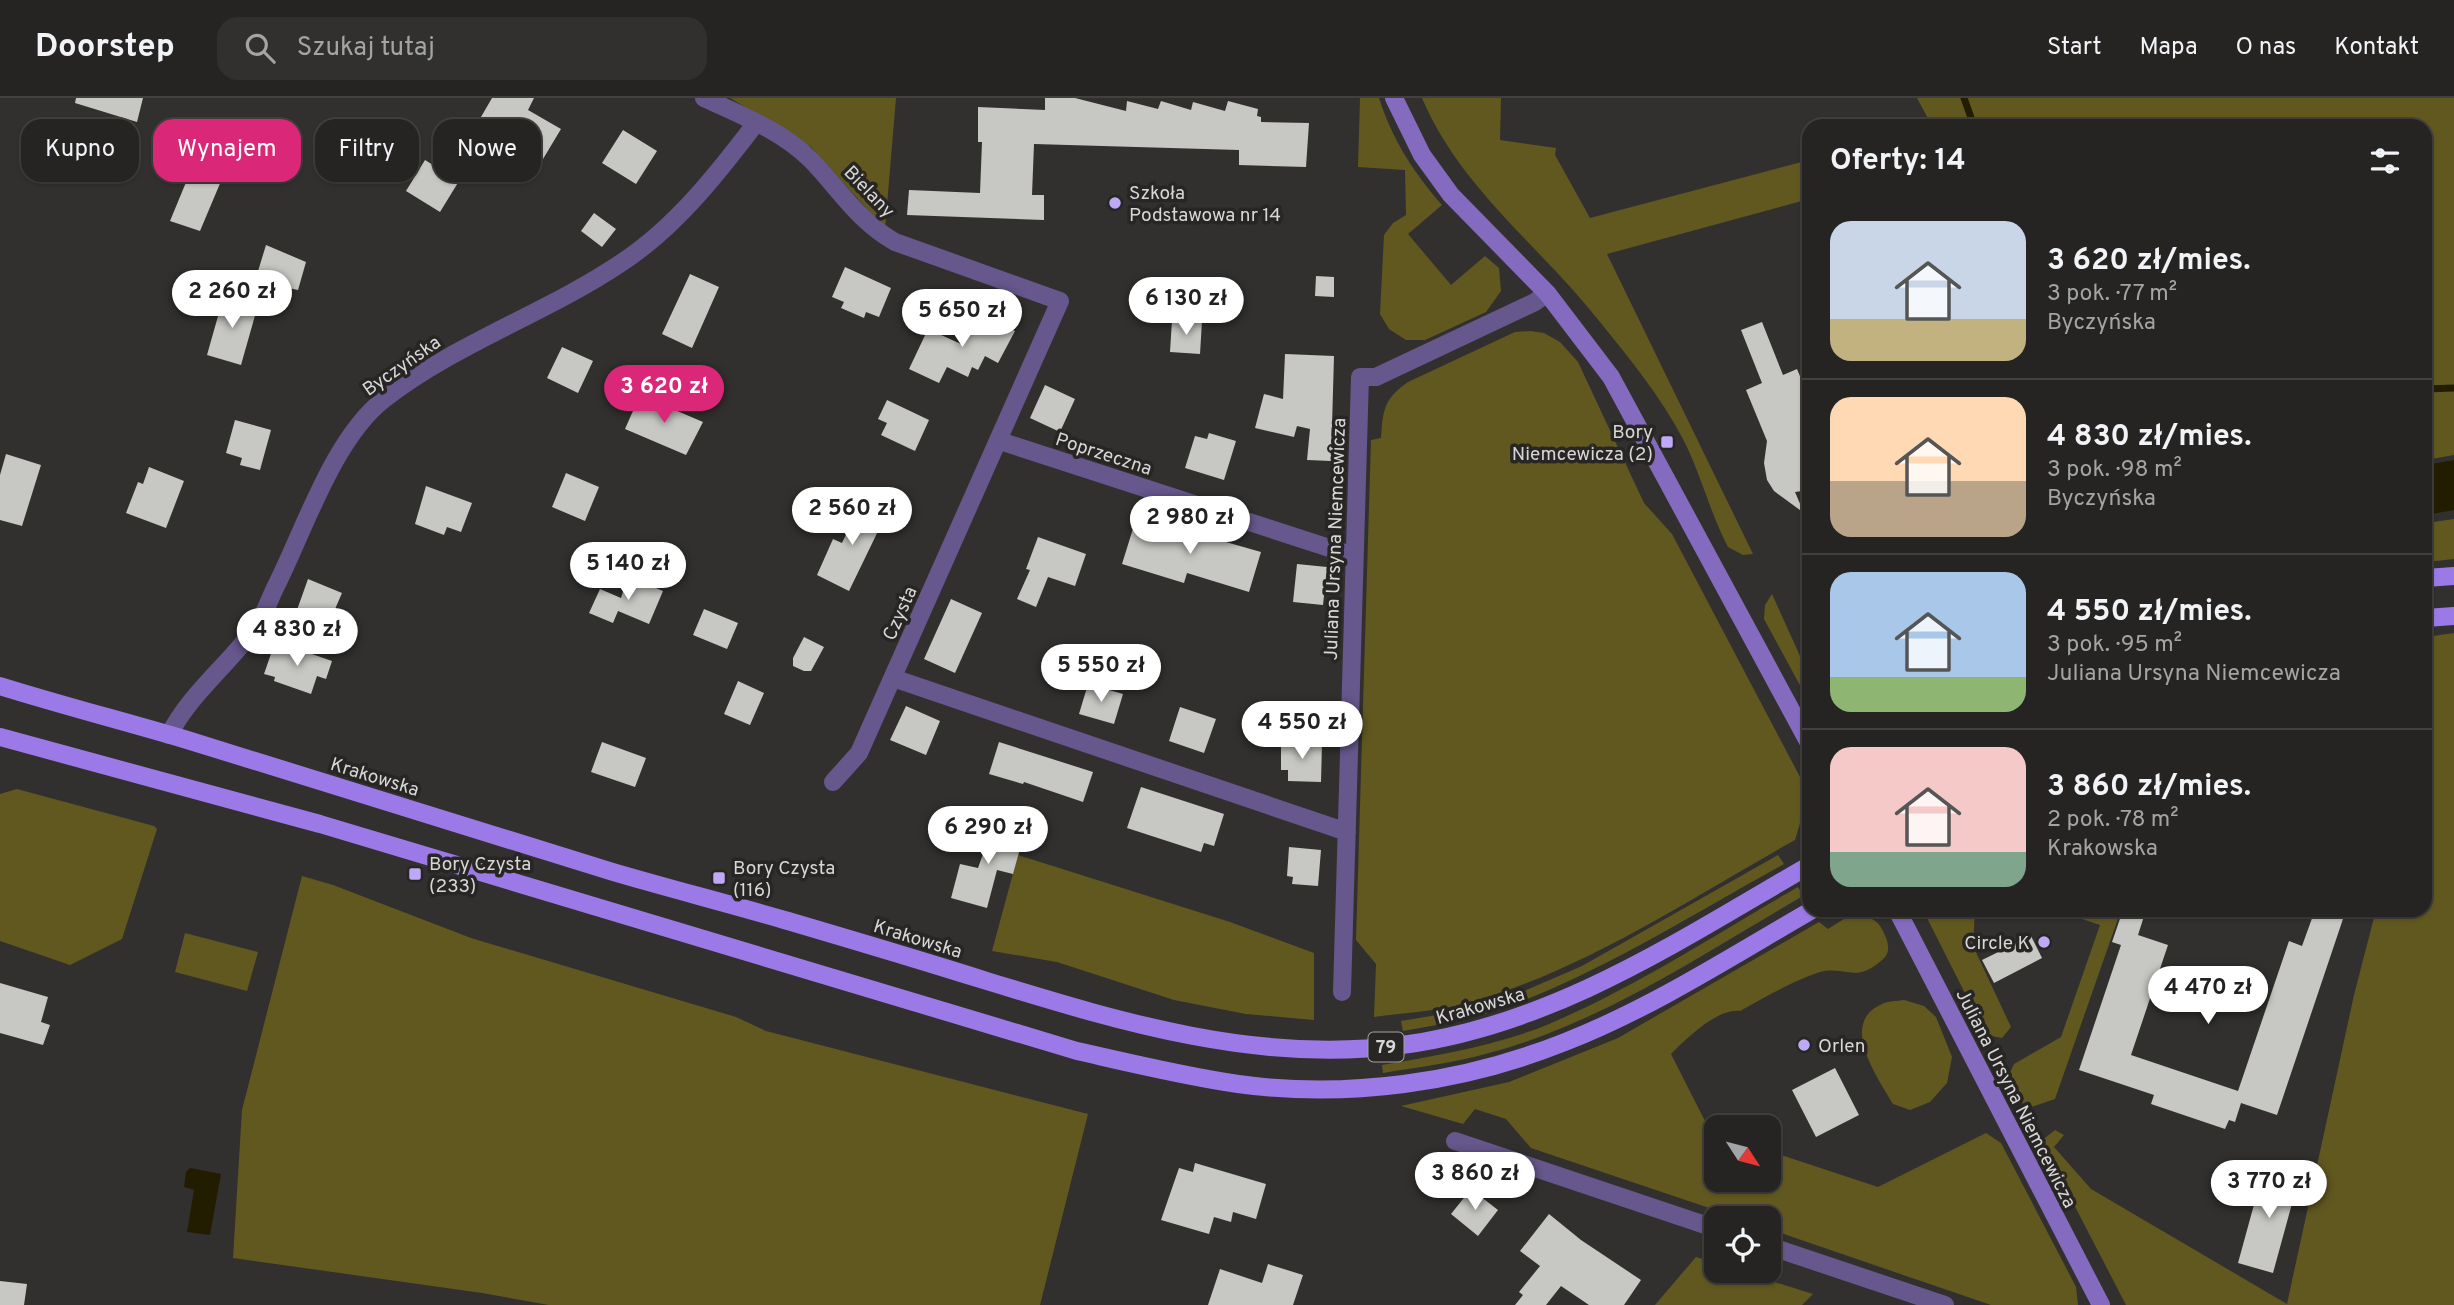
<!DOCTYPE html>
<html lang="pl">
<head>
<meta charset="utf-8">
<style>
	:root { --surface:#252422; --page:#31302f; --text:#f1f3f6; --muted:#a3a4a5; --line:#424140; --accent:#db2777 }
	body { margin:0; font-family:Overpass,sans-serif; background:var(--page); color:var(--text); height:100vh; display:flex; flex-direction:column; font-size:26px; white-space:nowrap }
	* { box-sizing:border-box; margin:0 }
	p { font-size:23px; color:var(--muted) }
	.icon { flex:none; width:38px; height:38px; fill:none; stroke:currentColor; stroke-width:2; stroke-linecap:round; stroke-linejoin:round }
	.map { position:relative; flex:1; overflow:hidden }
	.sheet { position:absolute; left:1802px; top:21px; width:630px; height:798px; display:flex; flex-direction:column; background:var(--surface); border-radius:21px; box-shadow:0 2px 5px #0004,0 0 0 2px var(--line) }
	.sheet>* { flex:none }
	.hud { position:absolute; left:21px; top:21px; width:665px; height:63px; display:flex; gap:14px }
	.needle { width:46px; rotate:126deg }
	.buttons { position:absolute; left:1704px; top:1017px; display:grid; gap:14px }
	.buttons a { display:grid; place-items:center; width:77px; height:77px; border-radius:14px; background:var(--surface); box-shadow:0 2px 5px #0004,0 0 0 2px var(--line); font-size:35px }
	.price { position:absolute; translate:-50% -60px; padding:0 16px; border-radius:24px; background:#fff; color:#222; font-size:23px; line-height:46px; filter:drop-shadow(0 2px 4px #0008) }
	.price::after { content:''; position:absolute; left:50%; top:42px; width:21px; height:16px; margin-left:-10px; background:inherit; clip-path:polygon(0 0,100% 0,50% 100%) }
	.price.current { background:var(--accent); color:#fff }
	ul { padding:0; list-style:none }
	li { display:flex; align-items:center; gap:21px; height:175px; padding:0 28px }
	li+li { border-top:2px solid var(--line) }
	li span { display:grid; place-items:center; flex:none; width:196px; height:140px; border-radius:21px; color:#555 }
	li>.icon { margin-inline-start:auto }
	span .icon { width:84px; height:84px; fill:#fffc; stroke-width:1 }
	li b { font-size:30px }
	h2 { display:flex; justify-content:space-between; align-items:center; height:84px; padding:0 28px; font-size:30px }
	.pill { padding:0 24px; border-radius:21px; background:var(--surface); box-shadow:0 2px 5px #0004,0 0 0 2px var(--line); font-size:24px; line-height:63px }
	.pill.current { background:var(--accent); color:#fff }
	header { display:flex; align-items:center; gap:42px; box-sizing:border-box; height:98px; padding:0 35px; background:var(--surface); border-bottom:2px solid var(--line) }
	header strong { font-size:33px }
	nav { display:flex; gap:38px; margin-inline-start:auto; font-size:24px }
	.search { width:490px; height:63px; background:var(--page); display:flex; align-items:center; gap:18px; box-sizing:border-box; padding:0 24px; border-radius:21px; color:var(--muted); font-size:26px }
	.map>svg:first-child { display:block }
	.green { fill:#615820 }
	.water { fill:#231d00 }
	.lines { fill:none; stroke-linecap:round; stroke-linejoin:round }
	.stream { stroke:#231d00; stroke-width:7 }
	.building { fill:#c7c7c3 }
	.street { stroke:#66578c; stroke-width:18 }
	.secondary { stroke:#846bc0; stroke-width:18 }
	.primary { stroke:#9b7ae7; stroke-width:18 }
	.poi-dot { fill:#bda9f5; stroke:#272624; stroke-width:2.5 }
	.labels { text-anchor:middle; stroke-width:7; stroke-linejoin:round; paint-order:stroke }
	.shield { fill:#272624; stroke:#a3a2a1; stroke-width:2 }
	.shield-label { font-size:18px; font-weight:bold; fill:#d8d7d6 }
	.street-label { font-size:19px; fill:#d8d7d6; stroke:#272624 }
	.poi-label { font-size:19px; fill:#d8d7d6; stroke:#272624; text-anchor:start }
</style>
</head>
<body>
<header>
<strong>Doorstep</strong>
<div class="search"><svg class="icon" aria-label="search" viewBox="0 0 24 24"><circle cx="10" cy="10" r="6"/><path d="M15 15l6 6"/></svg>Szukaj tutaj</div>
<nav><a>Start</a><a>Mapa</a><a>O nas</a><a>Kontakt</a></nav>
</header>
<div class="map">
<svg width="2454" height="1207" viewBox="0 0 2454 1207">
	<rect width="100%" height="100%" fill="#31302e"/>
	<path class="green" d="M730,0H896L885,131L811,49Z
		M1360,0H1379C1392,41 1414,75 1442,107L1408,136L1451,187L1485,158L1499,170L1501,193L1486,214L1425,242H1406L1389,231L1380,216L1384,137L1393,125L1406,117L1405,72L1358,69Z
		M1422,0H1501L1500,42L1556,50L1555,57L1590,120L1809,62V101L1607,156L1753,456L1743,457L1728,449C1710,415 1701,376 1683,341C1661,299 1630,261 1600,224C1541,149 1460,90 1422,0Z
		M1917,0H2454V357L2426,362V28H1932Z
		M1530,233L1544,235L1560,244L1578,264L1644,405L1672,436L1809,696L1795,742C1689,801 1582,874 1464,906C1435,913 1403,915 1374,919L1376,866L1356,842L1371,342L1381,340C1383,311 1384,301 1408,284L1515,234Z
		M2454,421V461L2426,464V425Z
		M1772,496L1809,578V604L1764,521L1765,507Z
		M2454,535V1207H2126L2041,1043L2055,1032L2064,1037L2054,1049L2091,1091L2287,1206L2354,897L2376,812H2426V539Z
		M17,691L154,728L157,731L122,841L70,867L0,843V696Z
		M1018,757L1230,824L1314,855V922L1246,916L1174,902L1057,864L992,853Z
		M1778,757L1784,766C1698,813 1614,867 1522,903C1484,919 1443,926 1403,933L1401,923L1461,913L1517,896L1582,868Z
		M302,778L333,787L471,840L736,919L766,933L1088,1016L1040,1207H549L482,1195L233,1160L242,1012Z
		M1798,789L1803,798C1702,856 1602,925 1489,955C1454,965 1418,969 1383,975L1382,967C1438,957 1496,948 1549,926C1636,889 1716,836 1798,789Z
		M1923,812H1975L1973,848L2011,929L2002,940L1991,938L1984,933Z
		M2078,812H2121L2055,1001L2025,1011L2009,977L2014,966L2061,939L2100,827L2076,819Z
		M1852,816C1866,817 1877,820 1883,833C1888,843 1892,854 1882,862C1855,887 1843,866 1817,875C1789,885 1765,899 1740,913C1717,910 1686,941 1671,956L1707,1027L1735,1015L1745,1029H1717V1082H1769V1053L1878,1089L1986,1035L2001,1045L2076,1189L2078,1207H1991L1769,1131V1120H1739L1531,1050L1506,1021L1475,1011L1463,1026L1401,1008L1509,984L1618,940L1819,824L1828,831Z
		M185,835L258,854L247,893L175,874Z
		M1904,902L1924,908L1936,919L1952,959L1947,985L1930,1004L1910,1012L1893,1006C1878,980 1838,925 1882,906C1888,903 1897,903 1904,902Z
		M1696,1159L1717,1165V1172L1739,1173L1813,1196L1802,1207H1655Z"/>
	<path class="water" d="M2454,362V412L2426,417V367Z
		M190,1070L221,1076L210,1137L187,1134L194,1092L184,1089L186,1074Z"/>
	<g class="lines">
		<path class="stream" d="M1964,0L1974,28
			M2426,291L2454,290"/>
	</g>
	<path class="building" d="M76,0H143L137,24L75,5Z
		M492,0H534L528,12L561,31L540,66L474,31Z
		M1045,0H1075L1126,13L1127,3L1158,11L1161,3L1191,12L1193,4L1225,13L1228,3L1258,11L1257,18L1261,19V24L1309,25L1306,69L1239,67V52L1034,46L1032,97H1044V122L907,117L909,92L980,95L982,44H978V9L1045,12Z
		M213,19L250,37L238,60L232,57L200,133L170,123Z
		M623,32L657,53L636,86L602,65Z
		M425,62L459,83L440,114L406,93Z
		M594,115L616,131L602,149L581,133Z
		M266,147L306,164L298,192L255,183Z
		M845,169L891,190L879,219L866,214L864,220L841,210L844,204L832,199Z
		M690,176L719,189L692,250L662,236Z
		M1316,178L1334,179V199L1315,198Z
		M224,197L258,207L241,267L207,257Z
		M974,212L1015,233L998,265L985,258L978,272L972,269L968,279L947,269L939,285L909,271L928,231L961,246Z
		M1172,222L1202,223L1200,256L1170,254Z
		M1762,224L1783,277L1797,271L1810,302V392L1795,394L1804,415L1774,393L1767,382L1764,365L1767,343L1746,292L1762,285L1741,232Z
		M562,249L593,263L578,295L547,280Z
		M1285,256L1334,258L1331,363L1307,362L1310,331L1297,328L1294,339L1255,330L1264,296L1283,301Z
		M1045,287L1075,301L1060,334L1030,320Z
		M640,297L703,324L686,357L625,331Z
		M887,302L929,322L915,353L881,337L887,325L878,321Z
		M235,322L271,332L260,372L240,367L242,360L226,355Z
		M1209,335L1236,343L1224,382L1185,370L1195,338L1207,341Z
		M6,356L41,367L22,428L0,422V377Z
		M149,369L184,383L166,430L126,415L138,384L143,386Z
		M566,375L599,389L585,423L552,409Z
		M426,388L472,405L461,434L447,429L444,437L415,426Z
		M864,398L883,407L874,424L881,427L849,493L817,477L833,441L842,445Z
		M1136,421L1185,437L1187,433L1261,454L1249,494L1187,475L1184,485L1122,466Z
		M1038,439L1086,456L1075,488L1048,479L1036,509L1017,501L1030,472L1026,471Z
		M1297,466L1327,469L1323,507L1293,504Z
		M628,478L663,493L649,526L618,513L613,525L589,515L600,491L621,500Z
		M308,481L342,495L329,525L297,512Z
		M951,501L982,515L955,575L924,561Z
		M704,511L738,525L727,551L693,537Z
		M804,539L824,549L811,573H804L793,568V560Z
		M274,547L285,551L286,547L332,563L326,581L317,578L311,596L274,583L275,579L264,576Z
		M738,583L764,595L750,627L724,616Z
		M1088,586L1123,596L1114,626L1079,616Z
		M906,608L940,623L926,657L890,642Z
		M1180,609L1216,621L1204,655L1169,643Z
		M602,644L646,660L635,689L591,674Z
		M999,644L1093,674L1083,704L1024,684L1023,686L989,676Z
		M1281,644L1322,645L1321,684L1288,683V672H1281Z
		M1141,689L1224,716L1214,748L1204,745L1201,754L1127,730Z
		M997,717L1011,722L1007,734L1023,740L1013,776L997,772L987,810L951,800L960,766L978,770Z
		M1289,749L1321,752L1318,788L1292,786L1293,779L1287,778Z
		M2123,812H2146L2138,837L2168,847L2131,957L2238,993L2289,843L2302,848L2315,812H2346L2277,1017L2241,1005L2235,1024L2229,1022L2225,1031L2151,1006L2154,997L2079,972L2121,847L2112,844Z
		M2031,838L2042,860L1994,885L1982,862Z
		M0,885L48,899L41,924L50,927L43,947L0,935Z
		M1835,970L1859,1017L1816,1039L1792,992Z
		M1195,1065L1266,1086L1256,1121L1233,1114L1231,1124L1214,1119L1209,1136L1161,1122L1179,1070L1193,1074Z
		M2264,1070L2299,1080L2273,1175L2238,1165Z
		M1471,1091L1498,1112L1478,1138L1451,1116Z
		M1549,1116L1581,1142L1641,1182L1624,1207H1589L1561,1188L1546,1207H1515L1523,1197L1519,1194L1540,1168L1520,1153Z
		M1268,1166L1303,1177L1293,1207H1208L1220,1171L1262,1185Z
		M0,1183L27,1186L24,1207H0Z"/>
	<g class="lines">
		<path class="street" d="M704,0C741,17 782,33 811,62C840,92 858,123 895,144L1060,203L859,655L833,684
			M1000,343L1354,458
			M893,580L1347,734
			M169,637C191,594 231,565 258,526C265,515 270,500 276,488C305,430 333,342 383,302C456,245 545,216 621,165C675,130 718,75 756,25
			M1342,894L1360,279H1376L1535,204L1547,195
			M1455,1043L1717,1131
			M1769,1148L1945,1207"/>
		<path class="secondary" d="M1394,0L1422,57L1451,97L1547,195L1611,279L1810,647
			M1897,812L2101,1207"/>
		<path class="primary" d="M2426,480L2454,478
			M2426,520L2454,518
			M0,588C61,607 123,623 184,641C327,684 470,731 613,774C671,791 730,806 788,823C856,843 923,863 990,884C1124,925 1260,966 1402,947C1554,927 1680,842 1810,767
			M0,639L320,726L1077,953C1130,965 1183,978 1238,986C1347,1001 1462,985 1565,944C1652,910 1732,858 1812,812"/>
	</g>
	<g class="poi-dot">
		<circle cx="1115" cy="105" r="7"/>
		<rect x="1660" y="337" width="14" height="14" rx="3.5"/>
		<rect x="408" y="769" width="14" height="14" rx="3.5"/>
		<rect x="712" y="773" width="14" height="14" rx="3.5"/>
		<circle cx="2044" cy="844" r="7"/>
		<circle cx="1804" cy="947" r="7"/>
	</g>
	<g class="labels">
		<rect class="shield" x="1368.5" y="934.5" width="35" height="29" rx="5"/>
		<g class="shield-label">
			<text x="1386" y="955">79</text>
		</g>
		<g class="street-label">
			<text transform="translate(870 93) rotate(46)" y="7">Bielany</text>
			<text transform="translate(401 267) rotate(-35)" y="7">Byczyńska</text>
			<text transform="translate(1104 355) rotate(18)" y="7">Poprzeczna</text>
			<text transform="translate(1334 441) rotate(-88)" y="7">Juliana Ursyna Niemcewicza</text>
			<text transform="translate(899 515) rotate(-66)" y="7">Czysta</text>
			<text transform="translate(375 678) rotate(17)" y="7">Krakowska</text>
			<text transform="translate(918 840) rotate(17)" y="7">Krakowska</text>
			<text transform="translate(1480 907) rotate(-16)" y="7">Krakowska</text>
			<text transform="translate(2017 1000) rotate(63)" y="7">Juliana Ursyna Niemcewicza</text>
		</g>
		<g class="poi-label">
			<text x="1129" y="101">Szkoła<tspan x="1129" dy="22">Podstawowa nr 14</tspan></text>
			<text x="1653" y="340" text-anchor="end">Bory<tspan x="1653" dy="22">Niemcewicza (2)</tspan></text>
			<text x="429" y="772">Bory Czysta<tspan x="429" dy="22">(233)</tspan></text>
			<text x="733" y="776">Bory Czysta<tspan x="733" dy="22">(116)</tspan></text>
			<text x="2030" y="851" text-anchor="end">Circle K</text>
			<text x="1818" y="954">Orlen</text>
		</g>
	</g>
</svg>
<div class="buttons">
<a><svg class="needle" viewBox="-14 -14 28 28"><path d="M0-13l5 13h-10z" fill="#e53935"/><path d="M0 13l5-13h-10z" fill="#a3a4a5"/></svg></a>
<a><svg class="icon" aria-label="locate" viewBox="0 0 24 24"><circle cx="12" cy="12" r="6"/><path d="M12 2v4M12 18v4M2 12h4M18 12h4"/></svg></a>
</div>
<b class="price" style="left:232px;top:232px">2 260 zł</b>
<b class="price" style="left:1186px;top:239px">6 130 zł</b>
<b class="price" style="left:962px;top:251px">5 650 zł</b>
<b class="price current" style="left:664px;top:327px">3 620 zł</b>
<b class="price" style="left:852px;top:449px">2 560 zł</b>
<b class="price" style="left:1190px;top:458px">2 980 zł</b>
<b class="price" style="left:628px;top:504px">5 140 zł</b>
<b class="price" style="left:297px;top:570px">4 830 zł</b>
<b class="price" style="left:1101px;top:606px">5 550 zł</b>
<b class="price" style="left:1302px;top:663px">4 550 zł</b>
<b class="price" style="left:988px;top:768px">6 290 zł</b>
<b class="price" style="left:2208px;top:928px">4 470 zł</b>
<b class="price" style="left:1475px;top:1114px">3 860 zł</b>
<b class="price" style="left:2269px;top:1122px">3 770 zł</b>
<div class="hud">
<a class="pill">Kupno</a>
<a class="pill current">Wynajem</a>
<a class="pill">Filtry</a>
<a class="pill">Nowe</a>
</div>
<section class="sheet">
<h2>Oferty: 14<svg class="icon" aria-label="filters" viewBox="0 0 24 24"><path d="M4 7h16M4 17h16"/><circle cx="9" cy="7" r="2"/><circle cx="15" cy="17" r="2"/></svg></h2>
<ul>
<li><span style="background:linear-gradient(#c9d6e8 70%,#c2b280 0)"><svg class="icon" aria-label="home" viewBox="0 0 24 24"><path d="M3 11l9-7 9 7M6 9v11h12V9"/></svg></span><div><b>3 620 zł/mies.</b><p>3 pok. · 77 m²</p><p>Byczyńska</p></div></li>
<li><span style="background:linear-gradient(#ffd9b3 60%,#b9a48a 0)"><svg class="icon" aria-label="home" viewBox="0 0 24 24"><path d="M3 11l9-7 9 7M6 9v11h12V9"/></svg></span><div><b>4 830 zł/mies.</b><p>3 pok. · 98 m²</p><p>Byczyńska</p></div></li>
<li><span style="background:linear-gradient(#a9c7e8 75%,#8fb573 0)"><svg class="icon" aria-label="home" viewBox="0 0 24 24"><path d="M3 11l9-7 9 7M6 9v11h12V9"/></svg></span><div><b>4 550 zł/mies.</b><p>3 pok. · 95 m²</p><p>Juliana Ursyna Niemcewicza</p></div></li>
<li><span style="background:linear-gradient(#f6c9c9 75%,#7fa58c 0)"><svg class="icon" aria-label="home" viewBox="0 0 24 24"><path d="M3 11l9-7 9 7M6 9v11h12V9"/></svg></span><div><b>3 860 zł/mies.</b><p>2 pok. · 78 m²</p><p>Krakowska</p></div></li>
</ul>
</section>
</div>
</body>
</html>
